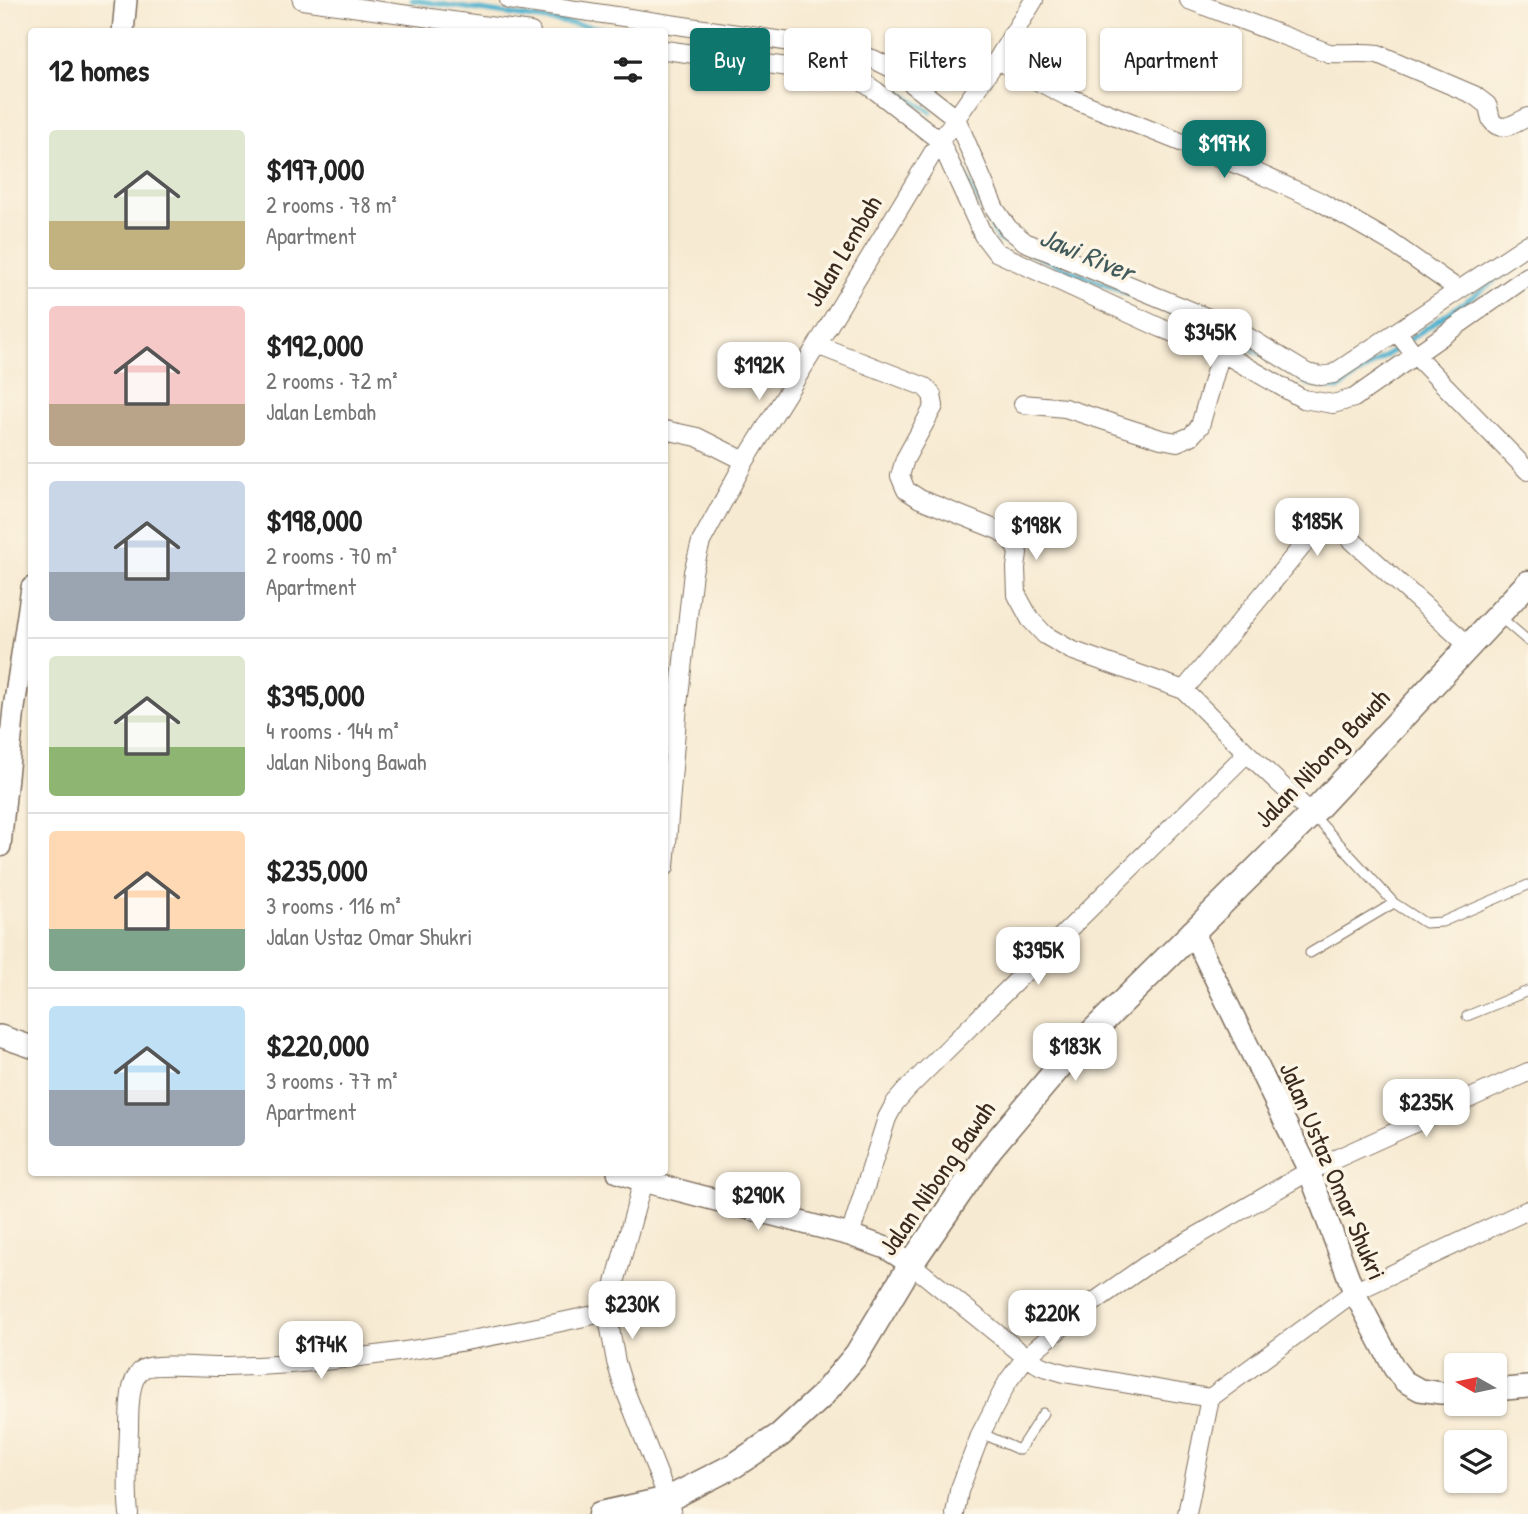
<!DOCTYPE html>
<html lang="en">
<head>
<meta charset="utf-8">
<style>
	:root { --surface:#fff; --page:#f6f6f6; --text:#222; --muted:#767676; --line:#e0e0e0; --accent:#0f766e }
	body { margin:0; font-family:"Patrick Hand",sans-serif; background:var(--page); color:var(--text); height:100vh; display:flex; flex-direction:column; font-size:26px; white-space:nowrap }
	* { box-sizing:border-box; margin:0 }
	p { font-size:23px; color:var(--muted) }
	.icon { flex:none; width:38px; height:38px; fill:none; stroke:currentColor; stroke-width:2; stroke-linecap:round; stroke-linejoin:round }
	.map { position:relative; flex:1; overflow:hidden }
	.drawer { position:absolute; left:28px; top:28px; width:640px; height:1148px; display:flex; flex-direction:column; background:var(--surface); border-radius:7px; box-shadow:0 2px 5px #0004 }
	.drawer>* { flex:none }
	.hud { position:absolute; left:690px; top:28px; width:665px; height:63px; display:flex; gap:14px }
	.needle { width:46px; rotate:279deg }
	.tools { position:absolute; left:1444px; top:1353px; display:grid; gap:14px }
	.tools a { display:grid; place-items:center; width:63px; height:63px; border-radius:7px; background:var(--surface); box-shadow:0 2px 5px #0004; font-size:35px }
	.price { position:absolute; translate:-50% -60px; padding:0 16px; border-radius:14px; background:#fff; color:#222; font-size:23px; line-height:46px; filter:drop-shadow(0 2px 4px #0008) }
	.price::after { content:''; position:absolute; left:50%; top:42px; width:21px; height:16px; margin-left:-10px; background:inherit; clip-path:polygon(0 0,100% 0,50% 100%) }
	.price.current { background:var(--accent); color:#fff }
	ul { padding:0; list-style:none }
	li { display:flex; align-items:center; gap:21px; height:175px; padding:0 21px }
	li+li { border-top:2px solid var(--line) }
	li span { display:grid; place-items:center; flex:none; width:196px; height:140px; border-radius:7px; color:#555 }
	li>.icon { margin-inline-start:auto }
	span .icon { width:84px; height:84px; fill:#fffc; stroke-width:1 }
	li b { font-size:30px }
	h2 { display:flex; justify-content:space-between; align-items:center; height:84px; padding:0 21px; font-size:30px }
	.pill { padding:0 24px; border-radius:7px; background:var(--surface); box-shadow:0 2px 5px #0004; font-size:24px; line-height:63px }
	.pill.current { background:var(--accent); color:#fff }
	.map>svg:first-child { display:block }
	.lines { fill:none; stroke-linecap:round; stroke-linejoin:round }
	.stream { stroke:#50b3cf; stroke-width:5 }
	.service-casing { stroke:#7d6d5d; stroke-width:11 }
	.minor-casing { stroke:#7d6d5d; stroke-width:20 }
	.tertiary-casing { stroke:#7d6d5d; stroke-width:24 }
	.secondary-casing { stroke:#7d6d5d; stroke-width:27 }
	.service { stroke:#fff; stroke-width:9 }
	.minor { stroke:#fff; stroke-width:18 }
	.tertiary { stroke:#fff; stroke-width:21 }
	.secondary { stroke:#fff; stroke-width:24 }
	.labels { text-anchor:middle; stroke-width:7; stroke-linejoin:round; paint-order:stroke }
	.street-label { font-size:26px; fill:#3b2a1e; stroke:#fcf5e5 }
	.water-label { font-size:28px; font-style:italic; fill:#425a5c; stroke:#fcf5e5 }
</style>
</head>
<body>
<div class="map">
<svg width="1528" height="1514" viewBox="0 0 1528 1514">
	<rect width="100%" height="100%" fill="#fcf5e5"/>
	<filter id="ink" filterUnits="userSpaceOnUse"><feTurbulence type="fractalNoise" baseFrequency=".0143" numOctaves="2"/><feDisplacementMap in="SourceGraphic" scale="14" xChannelSelector="R" yChannelSelector="G"/><feConvolveMatrix kernelMatrix="1 2 1 2 8 2 1 2 1" color-interpolation-filters="sRGB"/></filter>
	<filter id="wash" filterUnits="userSpaceOnUse"><feTurbulence type="fractalNoise" baseFrequency=".00686" numOctaves="4" result="noise"/><feDisplacementMap in="SourceGraphic" scale="28" xChannelSelector="R" yChannelSelector="G"/><feGaussianBlur stdDeviation="1.57" result="paint"/><feColorMatrix in="noise" values="0 0 0 0 0 0 0 0 0 0 0 0 0 0 0 0 0 1.4 0 .05"/><feComposite in="paint" operator="in"/></filter>
	<g filter="url(#wash)">
		<rect width="100%" height="100%" fill="#f7ead2"/>
		<g class="lines">
			<path class="stream" d="M412,0L628,32
				M665,37L834,61L870,73L931,112
				M958,160L998,240L1207,327
				M1226,335L1260,354
				M1301,379L1308,384L1338,389L1528,258"/>
		</g>
	</g>
	<g filter="url(#ink)">
		<g class="lines">
			<defs>
				<path id="service" d="M1500,617L1528,641
					M1313,815L1394,903L1425,923L1442,922L1528,885
					M1310,953L1394,903
					M1467,1016L1528,991
					M981,1433L1019,1450L1043,1413"/>
				<path id="minor" d="M302,0L531,32
					M509,0L831,48L851,52L873,59L893,69L956,118L995,209L1008,228L1025,242L1235,329L1307,373L1321,376L1333,374L1528,244
					M1189,0L1329,53C1346,54 1361,52 1378,54L1474,95L1487,105C1490,110 1489,116 1492,121C1501,134 1517,122 1528,117
					M665,50L832,73L857,78L876,91L940,141L983,235L996,252L1161,328L1221,352L1303,399L1333,404L1354,398L1528,276
					M997,60L1068,97L1253,171L1319,201L1389,241L1459,290
					M1397,332L1415,355L1528,471
					M817,345L925,387L932,395L934,406L905,459L900,476L906,490L920,499L1000,531L1012,540L1018,553L1016,568L1017,595L1030,619L1045,635L1071,650L1184,690L1247,753L1312,814
					M1023,404L1065,408L1161,439L1177,442L1191,436L1200,426L1221,352
					M665,430L697,437L745,461
					M1184,690L1309,538C1323,528 1328,528 1345,534L1470,647
					M665,867L678,705L693,572L701,542L745,461L817,345L940,141L997,60L1034,0
					M643,1181L607,1312L616,1362L623,1385L668,1499L672,1514
					M850,1235L887,1118L895,1103L908,1088L1247,753
					M911,1264L1026,1357L1041,1366L1064,1373L1210,1398
					M129,1514C126,1486 128,1458 129,1429C129,1415 129,1394 134,1381C135,1378 140,1371 143,1369C155,1362 211,1368 228,1367C356,1364 482,1340 607,1312
					M955,1514L959,1491L981,1433L1008,1381L1026,1357L1081,1311L1145,1266L1309,1171L1528,1072
					M1187,1514L1210,1398L1354,1292L1528,1210"/>
				<path id="tertiary" d="M123,32L126,0
					M0,846L14,708L32,588
					M1192,931L1309,1171L1354,1292L1394,1368L1404,1381L1420,1390L1441,1393H1456
					M0,1036L32,1047
					M618,1172L643,1181L850,1235L886,1248L911,1264
					M1494,1390L1528,1387"/>
				<path id="secondary" d="M600,1514L668,1499L735,1465L780,1435L821,1397L857,1354L911,1264L990,1149L1071,1053L1312,814L1528,583"/>
			</defs>
			<use href="#service" class="service-casing"/>
			<use href="#minor" class="minor-casing"/>
			<use href="#tertiary" class="tertiary-casing"/>
			<use href="#secondary" class="secondary-casing"/>
			<use href="#service" class="service"/>
			<use href="#minor" class="minor"/>
			<use href="#tertiary" class="tertiary"/>
			<use href="#secondary" class="secondary"/>
		</g>
	</g>
	<g class="labels">
		<g class="street-label">
			<text transform="translate(843 251) rotate(-59)" y="9">Jalan Lembah</text>
			<text transform="translate(1322 758) rotate(-46)" y="9">Jalan Nibong Bawah</text>
			<text transform="translate(1333 1171) rotate(67)" y="9">Jalan Ustaz Omar Shukri</text>
			<text transform="translate(937 1178) rotate(-55)" y="9">Jalan Nibong Bawah</text>
		</g>
		<g class="water-label">
			<text transform="translate(1087 254) rotate(23)" y="10">Jawi River</text>
		</g>
	</g>
</svg>
<div class="tools">
<a><svg class="needle" viewBox="-14 -14 28 28"><path d="M0-13l5 13h-10z" fill="#e53935"/><path d="M0 13l5-13h-10z" fill="#767676"/></svg></a>
<a><svg class="icon" aria-label="layers" viewBox="0 0 24 24"><path d="M12 4l9 5-9 5-9-5zM3 14l9 5 9-5"/></svg></a>
</div>
<b class="price current" style="left:1224px;top:180px">$197K</b>
<b class="price" style="left:1210px;top:369px">$345K</b>
<b class="price" style="left:759px;top:402px">$192K</b>
<b class="price" style="left:1317px;top:558px">$185K</b>
<b class="price" style="left:1036px;top:562px">$198K</b>
<b class="price" style="left:1038px;top:987px">$395K</b>
<b class="price" style="left:1075px;top:1083px">$183K</b>
<b class="price" style="left:1426px;top:1139px">$235K</b>
<b class="price" style="left:758px;top:1232px">$290K</b>
<b class="price" style="left:632px;top:1341px">$230K</b>
<b class="price" style="left:1052px;top:1350px">$220K</b>
<b class="price" style="left:321px;top:1381px">$174K</b>
<div class="hud">
<a class="pill current">Buy</a>
<a class="pill">Rent</a>
<a class="pill">Filters</a>
<a class="pill">New</a>
<a class="pill">Apartment</a>
</div>
<section class="drawer">
<h2>12 homes<svg class="icon" aria-label="filters" viewBox="0 0 24 24"><path d="M4 7h16M4 17h16"/><circle cx="9" cy="7" r="2"/><circle cx="15" cy="17" r="2"/></svg></h2>
<ul>
<li><span style="background:linear-gradient(#dfe7d0 65%,#c2b280 0)"><svg class="icon" aria-label="home" viewBox="0 0 24 24"><path d="M3 11l9-7 9 7M6 9v11h12V9"/></svg></span><div><b>$197,000</b><p>2 rooms · 78 m²</p><p>Apartment</p></div></li>
<li><span style="background:linear-gradient(#f6c9c9 70%,#b9a48a 0)"><svg class="icon" aria-label="home" viewBox="0 0 24 24"><path d="M3 11l9-7 9 7M6 9v11h12V9"/></svg></span><div><b>$192,000</b><p>2 rooms · 72 m²</p><p>Jalan Lembah</p></div></li>
<li><span style="background:linear-gradient(#c9d6e8 65%,#9aa5b1 0)"><svg class="icon" aria-label="home" viewBox="0 0 24 24"><path d="M3 11l9-7 9 7M6 9v11h12V9"/></svg></span><div><b>$198,000</b><p>2 rooms · 70 m²</p><p>Apartment</p></div></li>
<li><span style="background:linear-gradient(#dfe7d0 65%,#8fb573 0)"><svg class="icon" aria-label="home" viewBox="0 0 24 24"><path d="M3 11l9-7 9 7M6 9v11h12V9"/></svg></span><div><b>$395,000</b><p>4 rooms · 144 m²</p><p>Jalan Nibong Bawah</p></div></li>
<li><span style="background:linear-gradient(#ffd9b3 70%,#7fa58c 0)"><svg class="icon" aria-label="home" viewBox="0 0 24 24"><path d="M3 11l9-7 9 7M6 9v11h12V9"/></svg></span><div><b>$235,000</b><p>3 rooms · 116 m²</p><p>Jalan Ustaz Omar Shukri</p></div></li>
<li><span style="background:linear-gradient(#bfe0f5 60%,#9aa5b1 0)"><svg class="icon" aria-label="home" viewBox="0 0 24 24"><path d="M3 11l9-7 9 7M6 9v11h12V9"/></svg></span><div><b>$220,000</b><p>3 rooms · 77 m²</p><p>Apartment</p></div></li>
</ul>
</section>
</div>
</body>
</html>
